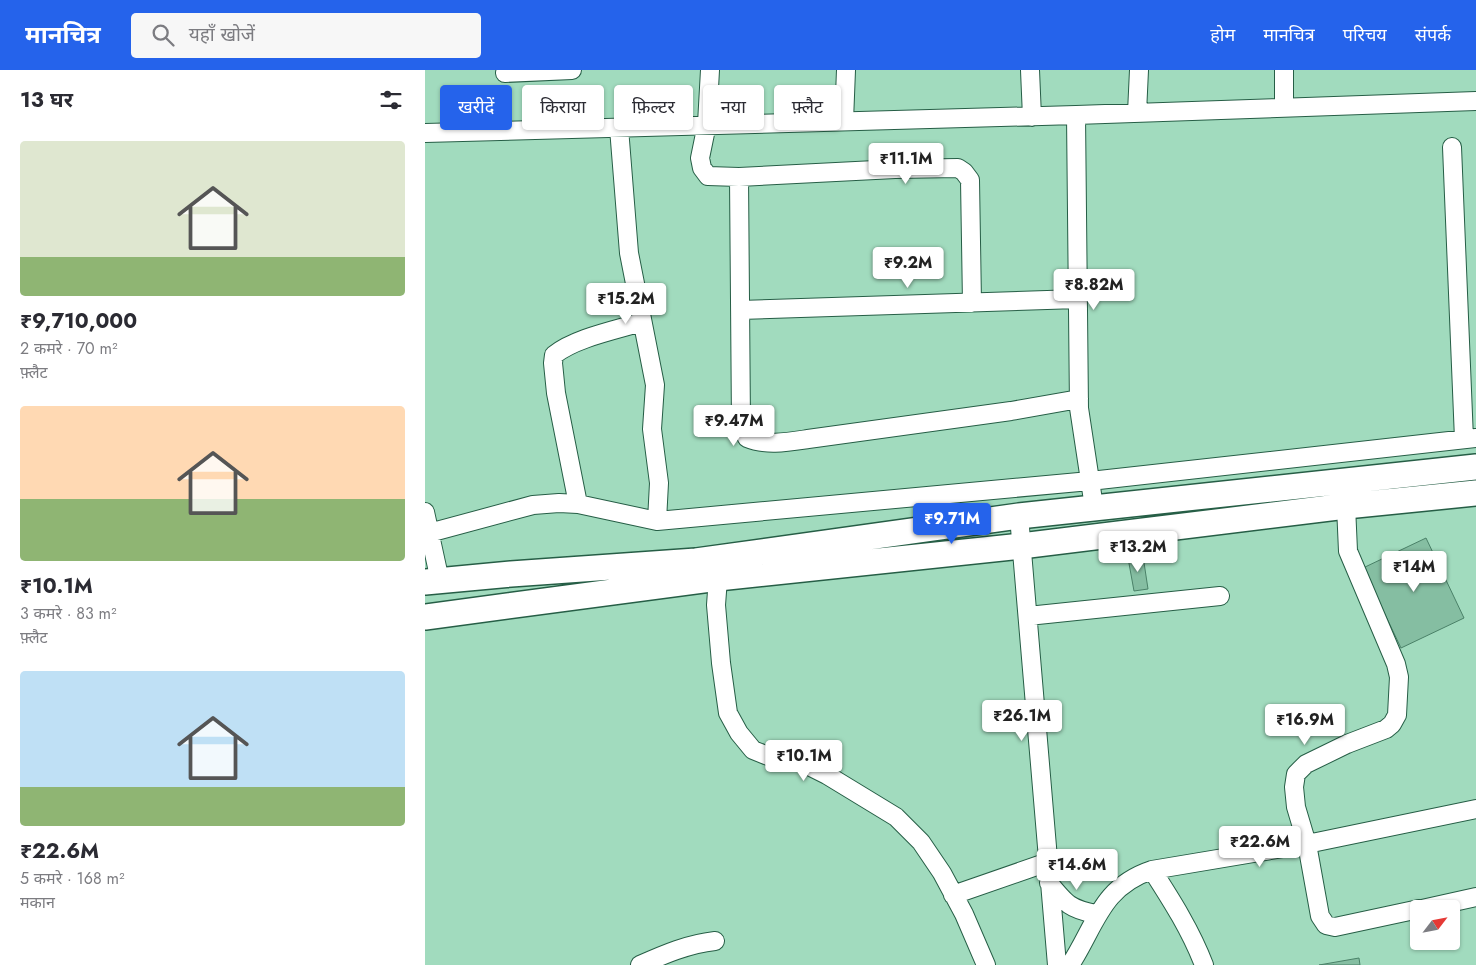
<!DOCTYPE html>
<html lang="hi">
<head>
<meta charset="utf-8">
<style>
	:root { --surface:#fff; --page:#f7f7f7; --text:#2b2b33; --muted:#7c7c81; --accent:#2563eb }
	body { margin:0; font-family:Jost,"Noto Sans Devanagari",sans-serif; background:var(--page); color:var(--text); height:100vh; display:flex; flex-direction:column; font-size:19px; white-space:nowrap }
	* { box-sizing:border-box; margin:0 }
	p { font-size:16px; color:var(--muted) }
	.icon { flex:none; width:28px; height:28px; fill:none; stroke:currentColor; stroke-width:2; stroke-linecap:round; stroke-linejoin:round }
	.map { position:relative; flex:1; overflow:hidden }
	.panel { display:flex; flex-direction:column; background:var(--surface); width:425px }
	.panel>* { flex:none }
	.guide { position:absolute; left:15px; top:15px; width:475px; height:45px; display:flex; gap:10px }
	.needle { width:32px; rotate:58deg }
	.fabs { position:absolute; left:985px; top:830px; display:grid; gap:10px }
	.fabs a { display:grid; place-items:center; width:50px; height:50px; border-radius:5px; background:var(--surface); box-shadow:0 1px 4px #0004; font-size:25px }
	.price { position:absolute; translate:-50% -42px; padding:0 11px; border-radius:5px; background:#fff; color:#222; font-size:16px; line-height:32px; filter:drop-shadow(0 1px 2px #0008) }
	.price::after { content:''; position:absolute; left:50%; top:30px; width:15px; height:11px; margin-left:-8px; background:inherit; clip-path:polygon(0 0,100% 0,50% 100%) }
	.price.selected { background:var(--accent); color:#fff }
	ul { padding:0; list-style:none }
	li { display:grid; align-content:center; gap:10px; height:265px; padding:0 20px }
	li span { display:grid; place-items:center; height:155px; border-radius:5px; color:#555 }
	li>.icon { margin-inline-start:auto }
	span .icon { width:90px; height:90px; fill:#fffc; stroke-width:1 }
	li b { font-size:21px }
	h2 { display:flex; justify-content:space-between; align-items:center; height:60px; padding:0 20px; font-size:21px }
	.chip { padding:0 18px; border-radius:5px; background:var(--surface); box-shadow:0 1px 4px #0004; font-size:18px; line-height:45px }
	.chip.selected { background:var(--accent); color:#fff }
	header { display:flex; align-items:center; gap:30px; box-sizing:border-box; height:70px; padding:0 25px; background:var(--accent); color:#fff }
	header strong { font-size:24px }
	nav { display:flex; gap:28px; margin-inline-start:auto; font-size:18px }
	.search { width:350px; height:45px; background:var(--page); display:flex; align-items:center; gap:12px; box-sizing:border-box; padding:0 18px; border-radius:5px; color:var(--muted); font-size:19px }
	main { display:flex; flex:1; min-height:0 }
	.map>svg:first-child { display:block }
	.building { fill:#85bea2; stroke:#4a8168 }
	.lines { fill:none; stroke-linecap:round; stroke-linejoin:round }
	.street-casing { stroke:#265e46; stroke-width:20 }
	.secondary-casing { stroke:#265e46; stroke-width:28 }
	.street { stroke:#fff; stroke-width:18 }
	.secondary { stroke:#fff; stroke-width:25 }
</style>
</head>
<body>
<header>
<strong>मानचित्र</strong>
<div class="search"><svg class="icon" aria-label="search" viewBox="0 0 24 24"><circle cx="10" cy="10" r="6"/><path d="M15 15l6 6"/></svg>यहाँ खोजें</div>
<nav><a>होम</a><a>मानचित्र</a><a>परिचय</a><a>संपर्क</a></nav>
</header>
<main>
<section class="panel">
<h2>13 घर<svg class="icon" aria-label="filters" viewBox="0 0 24 24"><path d="M4 7h16M4 17h16"/><circle cx="9" cy="7" r="2"/><circle cx="15" cy="17" r="2"/></svg></h2>
<ul>
<li><span style="background:linear-gradient(#dfe7d0 75%,#8fb573 0)"><svg class="icon" aria-label="home" viewBox="0 0 24 24"><path d="M3 11l9-7 9 7M6 9v11h12V9"/></svg></span><div><b>₹9,710,000</b><p>2 कमरे · 70 m²</p><p>फ़्लैट</p></div></li>
<li><span style="background:linear-gradient(#ffd9b3 60%,#8fb573 0)"><svg class="icon" aria-label="home" viewBox="0 0 24 24"><path d="M3 11l9-7 9 7M6 9v11h12V9"/></svg></span><div><b>₹10.1M</b><p>3 कमरे · 83 m²</p><p>फ़्लैट</p></div></li>
<li><span style="background:linear-gradient(#bfe0f5 75%,#8fb573 0)"><svg class="icon" aria-label="home" viewBox="0 0 24 24"><path d="M3 11l9-7 9 7M6 9v11h12V9"/></svg></span><div><b>₹22.6M</b><p>5 कमरे · 168 m²</p><p>मकान</p></div></li>
</ul>
</section>
<div class="map">
<svg width="1051" height="895" viewBox="0 0 1051 895">
	<rect width="100%" height="100%" fill="#a1dbbe"/>
	<path class="building" d="M1001,468L1039,548L976,578L938,498Z
		M718,486L723,519L709,521L703,488Z
		M934,888L935,895H894Z"/>
	<g class="lines">
		<defs>
			<path id="street" d="M285,0L282,54L275,88L277,98L283,106L314,107L316,354L322,368C341,376 363,372 383,369L586,341L654,329
				M605,0L607,47
				M859,0V38
				M80,3L147,0
				M712,43L714,0
				M651,45L654,338L669,437
				M419,51L421,0
				M194,58L204,183L230,315L227,359L234,413L232,451
				M0,63L651,45L1051,31
				M1027,77L1039,369
				M314,107L470,99L533,98L539,102L545,110L547,233
				M315,240L653,229
				M918,427L921,436L923,481L971,594L974,607L972,645L967,654L961,659L922,674L881,694L871,704L869,717L871,737L882,774L895,846L901,855L910,857L994,839
				M153,434L131,323L128,293L129,285C150,268 191,260 217,252
				M0,442L15,511
				M594,446L632,895
				M0,464L108,435L134,433L153,434L232,451L665,411L1051,368
				M293,508L291,535L296,593L303,643L314,663L328,680L348,688L376,692L402,705L471,747L496,772L517,803L539,844L561,895
				M603,546L795,526
				M727,800C747,831 766,861 779,895
				M624,813C641,834 645,839 671,844
				M528,825L623,792
				M997,839L1051,827
				M215,895C240,884 263,874 290,871
				M645,895C671,855 676,817 727,800L882,774L1051,739"/>
			<path id="secondary" d="M0,512L86,504L271,491L594,446L1051,397
				M0,547L293,508L596,476L921,436L1051,423"/>
		</defs>
		<use href="#street" class="street-casing"/>
		<use href="#secondary" class="secondary-casing"/>
		<use href="#street" class="street"/>
		<use href="#secondary" class="secondary"/>
	</g>
</svg>
<div class="fabs">
<a><svg class="needle" viewBox="-14 -14 28 28"><path d="M0-13l5 13h-10z" fill="#e53935"/><path d="M0 13l5-13h-10z" fill="#7c7c81"/></svg></a>
</div>
<b class="price" style="left:481px;top:115px">₹11.1M</b>
<b class="price" style="left:483px;top:219px">₹9.2M</b>
<b class="price" style="left:669px;top:241px">₹8.82M</b>
<b class="price" style="left:201px;top:255px">₹15.2M</b>
<b class="price" style="left:309px;top:377px">₹9.47M</b>
<b class="price selected" style="left:527px;top:475px">₹9.71M</b>
<b class="price" style="left:713px;top:503px">₹13.2M</b>
<b class="price" style="left:989px;top:523px">₹14M</b>
<b class="price" style="left:597px;top:672px">₹26.1M</b>
<b class="price" style="left:880px;top:676px">₹16.9M</b>
<b class="price" style="left:379px;top:712px">₹10.1M</b>
<b class="price" style="left:835px;top:798px">₹22.6M</b>
<b class="price" style="left:652px;top:821px">₹14.6M</b>
<div class="guide">
<a class="chip selected">खरीदें</a>
<a class="chip">किराया</a>
<a class="chip">फ़िल्टर</a>
<a class="chip">नया</a>
<a class="chip">फ़्लैट</a>
</div>
</div>
</main>
</body>
</html>
